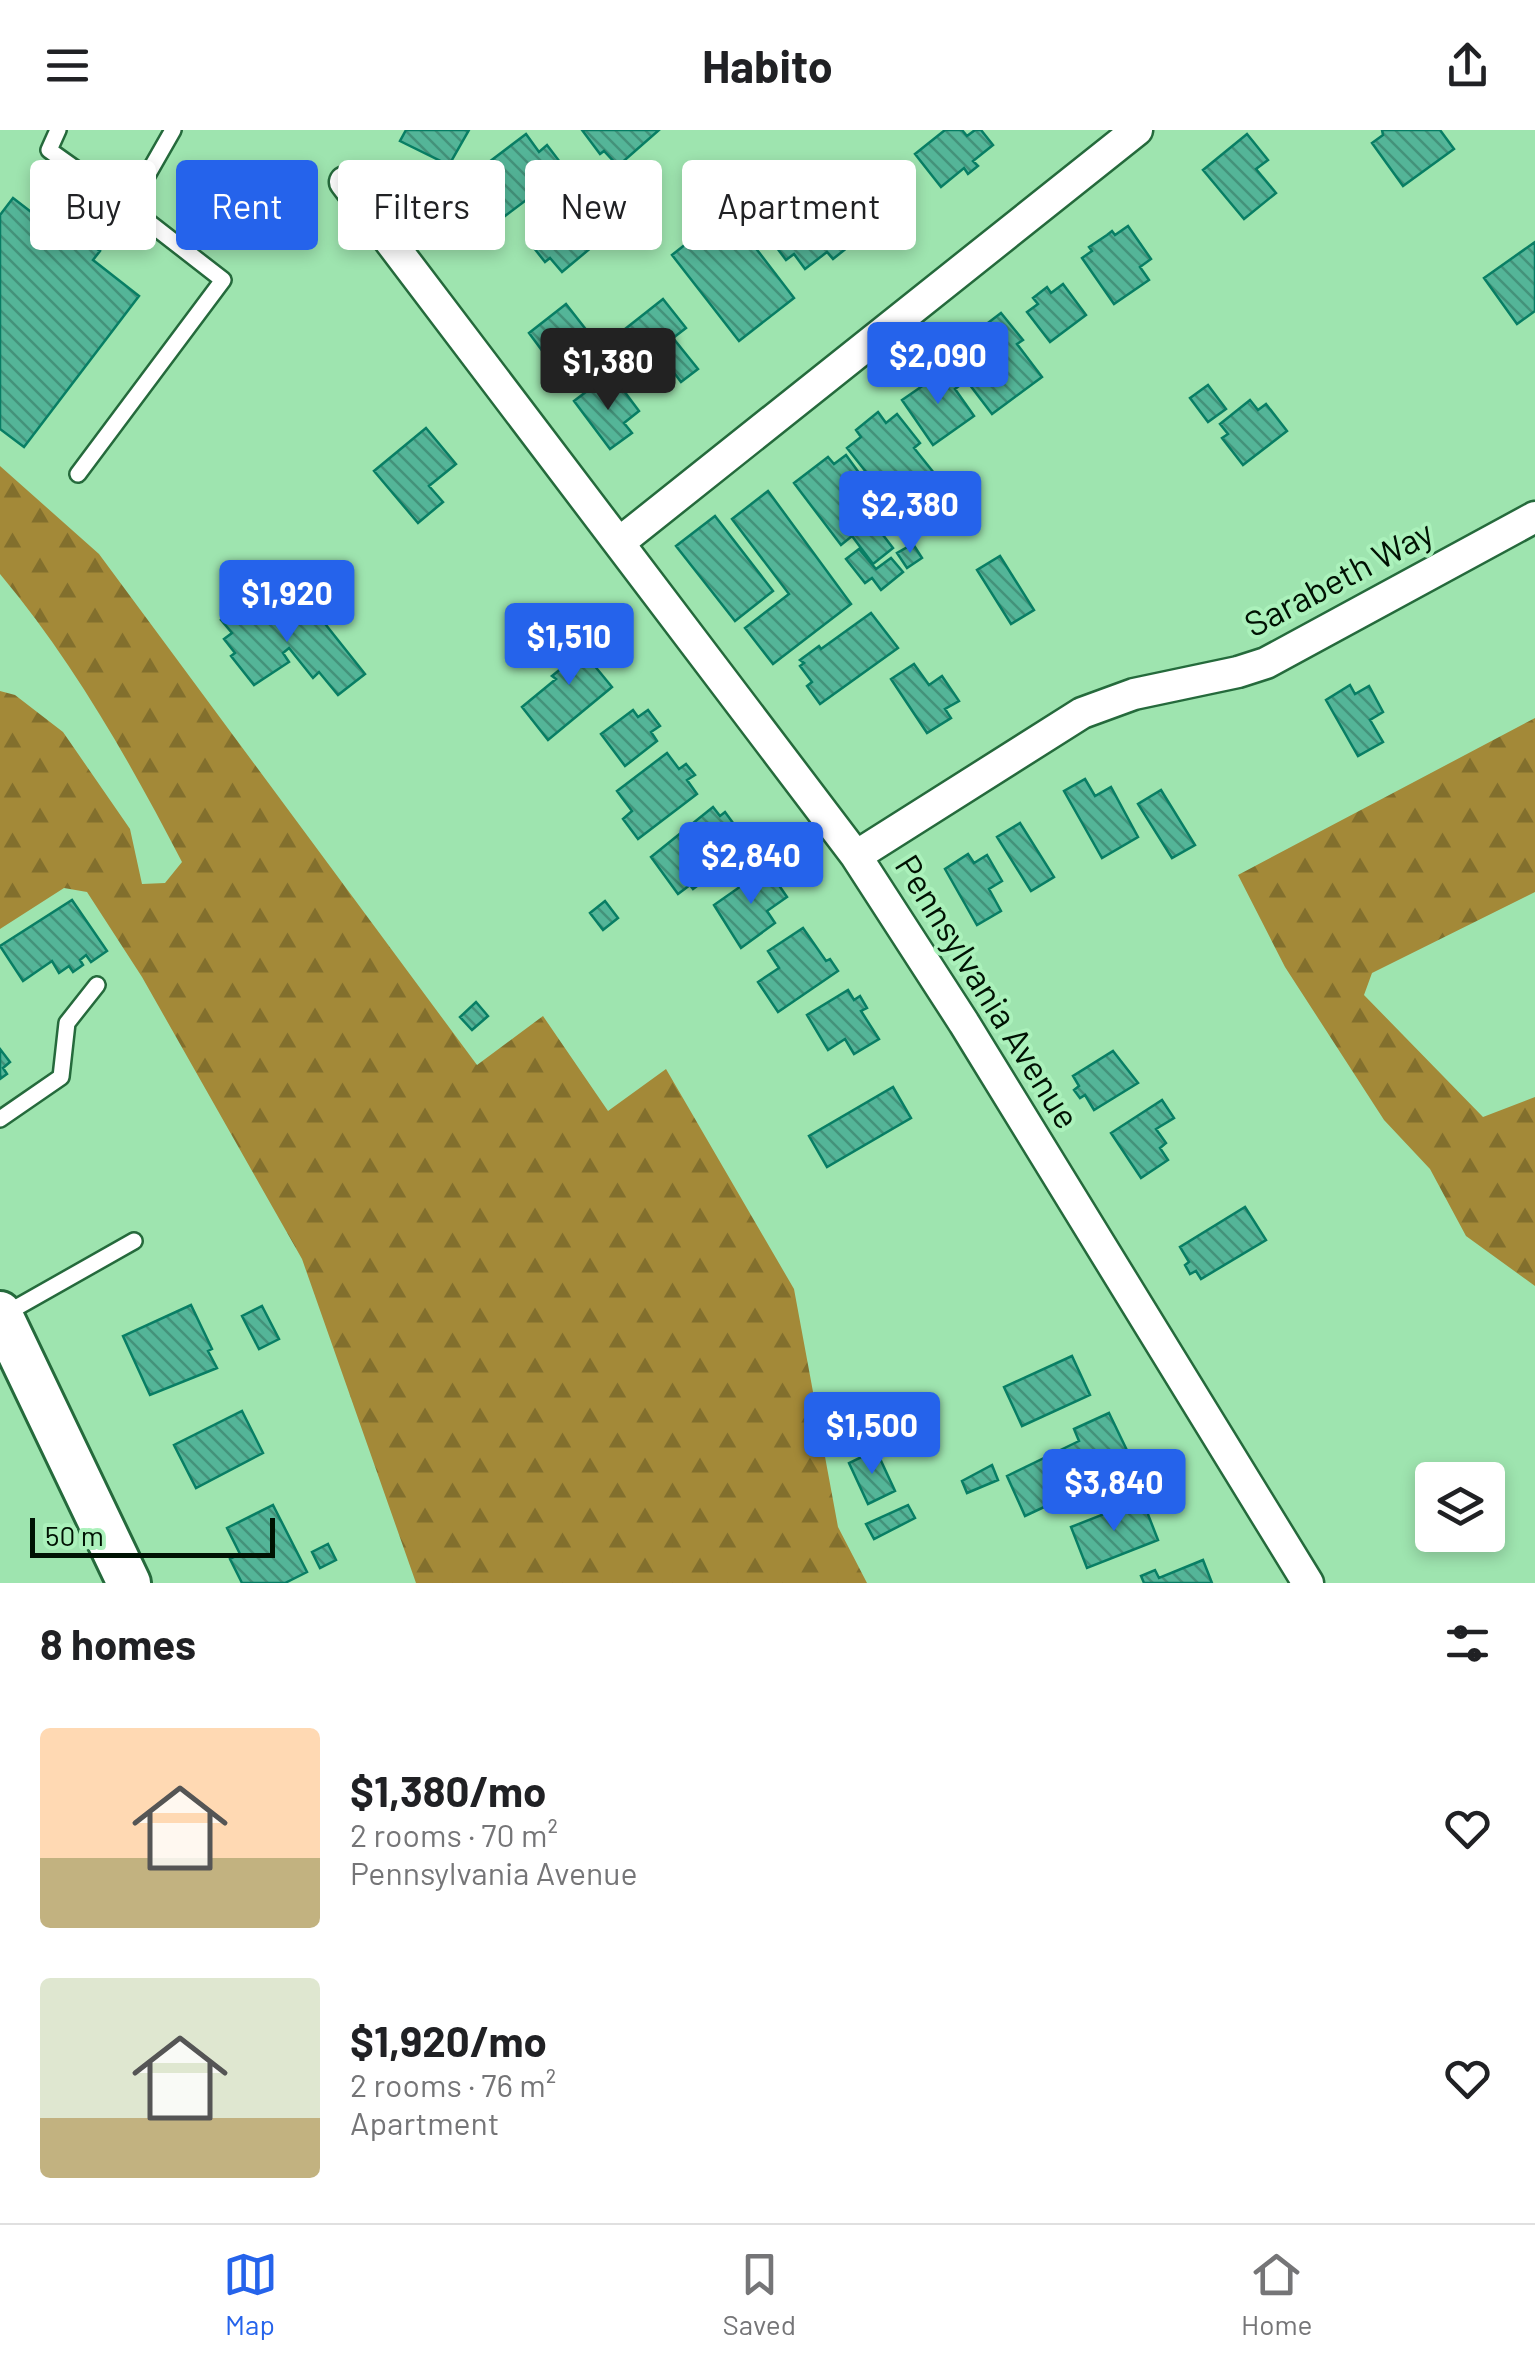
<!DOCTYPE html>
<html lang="en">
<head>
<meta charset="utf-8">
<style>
	:root { --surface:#fff; --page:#f6f6f6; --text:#202124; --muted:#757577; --line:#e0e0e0; --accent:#2563eb }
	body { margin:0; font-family:Barlow,sans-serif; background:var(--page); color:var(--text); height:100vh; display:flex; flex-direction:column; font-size:38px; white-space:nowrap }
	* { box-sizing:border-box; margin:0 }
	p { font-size:32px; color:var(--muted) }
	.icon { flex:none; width:55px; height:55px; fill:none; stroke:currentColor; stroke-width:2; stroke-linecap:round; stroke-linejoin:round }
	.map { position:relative; height:1453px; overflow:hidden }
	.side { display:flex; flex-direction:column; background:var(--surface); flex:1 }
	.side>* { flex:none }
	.hud { position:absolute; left:30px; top:30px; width:1000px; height:90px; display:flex; gap:20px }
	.fabs { position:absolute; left:1415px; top:1332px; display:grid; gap:20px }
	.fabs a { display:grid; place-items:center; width:90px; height:90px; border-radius:10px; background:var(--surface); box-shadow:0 5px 15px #0003; font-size:50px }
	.scale { position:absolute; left:30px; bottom:25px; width:245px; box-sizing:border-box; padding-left:10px; border:5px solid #001203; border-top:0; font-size:28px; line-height:35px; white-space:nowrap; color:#001203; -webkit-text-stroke:8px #abf1bb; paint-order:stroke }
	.price { position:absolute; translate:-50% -85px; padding:0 22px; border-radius:10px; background:var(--accent); color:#fff; font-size:32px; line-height:65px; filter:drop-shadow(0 2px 5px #0008) }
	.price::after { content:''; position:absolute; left:50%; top:60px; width:30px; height:22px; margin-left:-15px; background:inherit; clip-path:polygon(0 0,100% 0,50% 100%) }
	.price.active { background:#222; color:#fff }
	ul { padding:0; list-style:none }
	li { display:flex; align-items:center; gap:30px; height:250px; padding:0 40px }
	li span { display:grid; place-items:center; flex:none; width:280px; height:200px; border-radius:10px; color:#555 }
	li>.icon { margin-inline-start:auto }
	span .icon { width:120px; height:120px; fill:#fffc; stroke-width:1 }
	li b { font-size:42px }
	h2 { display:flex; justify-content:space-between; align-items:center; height:120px; padding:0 40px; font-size:42px }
	.tag { padding:0 35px; border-radius:10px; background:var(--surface); box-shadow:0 5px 15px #0003; font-size:35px; line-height:90px }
	.tag.active { background:var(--accent); color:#fff }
	header { display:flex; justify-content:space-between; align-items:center; height:130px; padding:0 40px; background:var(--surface); font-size:45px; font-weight:700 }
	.dock { display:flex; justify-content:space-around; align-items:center; height:140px; border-top:2px solid var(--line); background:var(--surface); font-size:28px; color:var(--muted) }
	.dock a { display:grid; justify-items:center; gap:5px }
	.dock .active { color:var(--accent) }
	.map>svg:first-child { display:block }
	.forest { fill:url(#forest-firs) }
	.building { fill:url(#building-back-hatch); stroke:#087e64; stroke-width:2.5 }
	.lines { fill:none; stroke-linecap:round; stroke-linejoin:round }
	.lane-casing { stroke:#256a3c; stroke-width:20 }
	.street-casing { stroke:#256a3c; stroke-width:35 }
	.secondary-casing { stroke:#256a3c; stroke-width:48 }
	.lane { stroke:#fff; stroke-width:15 }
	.street { stroke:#fff; stroke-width:30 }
	.secondary { stroke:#fff; stroke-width:42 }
	.labels { text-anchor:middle; stroke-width:8; stroke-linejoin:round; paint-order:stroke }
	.street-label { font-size:35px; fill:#001203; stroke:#abf1bb }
</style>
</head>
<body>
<header><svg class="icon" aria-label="menu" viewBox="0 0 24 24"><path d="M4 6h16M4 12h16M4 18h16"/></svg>Habito<svg class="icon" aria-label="share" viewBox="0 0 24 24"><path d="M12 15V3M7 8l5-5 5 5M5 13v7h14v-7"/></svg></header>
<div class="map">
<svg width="1535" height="1453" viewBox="0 0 1535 1453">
	<defs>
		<pattern id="forest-firs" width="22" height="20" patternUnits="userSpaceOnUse" patternTransform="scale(2.5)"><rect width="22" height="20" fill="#a38938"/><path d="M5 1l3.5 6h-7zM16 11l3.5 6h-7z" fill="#826f2d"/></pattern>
		<pattern id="building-back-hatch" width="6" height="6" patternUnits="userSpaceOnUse" patternTransform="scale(2.5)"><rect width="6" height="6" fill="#54b598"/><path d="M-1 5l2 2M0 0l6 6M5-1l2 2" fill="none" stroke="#43927a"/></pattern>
	</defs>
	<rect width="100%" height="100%" fill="#9ee4af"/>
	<path class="forest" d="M0,336L99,424L477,935L543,886L608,981L666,939L794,1159L838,1397L867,1453H416L302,1129L142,847L87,762L64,758L0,799V561L15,565L63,602L130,699L142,754L165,753L182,732C130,632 73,531 0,444Z
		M1535,588V762L1372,843L1364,865L1483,987L1535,967V1156L1466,1106L1430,1039L1384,990L1285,837L1238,745Z"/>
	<path class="building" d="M406,0H469L449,35L400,11Z
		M582,0H659L618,36L604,21L600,24Z
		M945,0H962L967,6L975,0H981L993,15L973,31L978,36L968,44L964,38L941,57L915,24Z
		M1440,0L1454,19L1403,56L1372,13L1383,5L1382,0Z
		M526,4L539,22L547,15L566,40L505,86L495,73L486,80L475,66L484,59L472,45Z
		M1247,4L1268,30L1256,39L1276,63L1244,89L1203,40Z
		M886,46L914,81L889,101L885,96L872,107L848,76Z
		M812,50L858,109L833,129L827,122L805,139L794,124L786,130L771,110L778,104L764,86Z
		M13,68L70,112L76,104L100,121L93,130L139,166L24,317L0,299V85Z
		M569,73L599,111L562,142L550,128L545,132L530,113L536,109L532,104Z
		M717,75L724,85L728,82L794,168L739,211L672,125L696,106L689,96Z
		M1128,96L1151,129L1140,137L1149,150L1114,174L1082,128L1092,121L1089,117L1107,105L1112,101L1115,105Z
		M1535,112V181L1517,194L1484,148Z
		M1063,154L1086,185L1050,212L1027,182L1038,174L1033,168L1047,157L1051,163Z
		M663,169L686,198L673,208L698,239L681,252L675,244L661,255L620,203Z
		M566,174L602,220L570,244L552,221L546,226L529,203Z
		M1001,183L1023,210L1017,214L1042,247L992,284L950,229L975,210L972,205Z
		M947,239L959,256L955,259L974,286L933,315L902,270Z
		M618,253L639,281L624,293L632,303L610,319L574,271L595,255L603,264Z
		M1208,255L1226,279L1208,292L1190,268Z
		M1250,270L1258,280L1266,274L1287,301L1243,335L1222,308L1228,304L1220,294Z
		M878,282L886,293L897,284L920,313L914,318L934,343L893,376L847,318L861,307L856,300Z
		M426,298L456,334L429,356L443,372L418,393L374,341Z
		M846,325L884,377L873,386L876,390L873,392L893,418L873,434L852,406L841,415L794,353L828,327L834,334Z
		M768,361L851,474L773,534L745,498L789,464L732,389Z
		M715,386L773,461L735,491L676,416Z
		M913,414L922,428L907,438L897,423Z
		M859,419L876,439L891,428L903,442L881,460L872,448L865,453L846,429Z
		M1000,426L1034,480L1011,494L977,440Z
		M254,463L281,497L305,479L313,489L318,485L365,544L338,565L319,542L313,548L289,518L283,523L289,532L254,555L231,526L235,523L224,509L232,503L221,490Z
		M871,483L898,518L820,574L807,556L812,552L800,536L804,533L800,530L819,516L821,519Z
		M584,494L598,511L584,523L612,557L548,610L522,577L556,549L552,546L574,528L561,513Z
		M914,534L929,555L942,546L959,571L945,579L951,588L927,603L891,549Z
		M1350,555L1355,564L1369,556L1383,582L1370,590L1383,612L1358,626L1326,570Z
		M633,580L638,587L648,580L660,596L651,602L657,611L625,636L601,604Z
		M667,623L679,639L686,634L695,645L687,650L697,664L638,709L623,689L632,681L617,661Z
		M1085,649L1095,666L1111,657L1138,707L1102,728L1064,661Z
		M1161,660L1195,715L1172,728L1138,674Z
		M713,677L720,686L725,682L736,697L731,701L746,720L693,759L690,755L678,764L651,727Z
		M1020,693L1054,747L1031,761L997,707Z
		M968,724L974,733L987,725L1002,751L989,759L1001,781L977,795L945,739Z
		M767,738L787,767L767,781L775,793L741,818L714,775Z
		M72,770L107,821L91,832L86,825L80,830L83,835L73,842L69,836L59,843L52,831L23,851L0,816Z
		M605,771L618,788L603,800L590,783Z
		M803,798L826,831L830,829L838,841L778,882L758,852L779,838L768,821Z
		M848,860L854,870L860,866L867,878L861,881L879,909L854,924L845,909L828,920L807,885Z
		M476,872L488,886L472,900L460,887Z
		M0,919L10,932L3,938L7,944L0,949Z
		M1113,921L1138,953L1094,980L1085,965L1080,968L1074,960L1079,956L1073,946Z
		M893,957L911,988L827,1037L809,1006Z
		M1162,970L1174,988L1156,999L1166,1013L1160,1018L1168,1030L1141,1048L1111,1003Z
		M1245,1077L1266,1110L1201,1149L1196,1141L1190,1144L1185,1135L1189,1132L1180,1117Z
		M191,1175L212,1219L208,1221L217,1238L150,1265L123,1206Z
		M262,1176L279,1209L259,1219L242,1186Z
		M1072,1226L1090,1265L1022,1296L1004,1257Z
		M242,1281L263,1323L196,1358L174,1315Z
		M1109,1283L1134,1335L1025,1386L1007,1346L1079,1311L1074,1299Z
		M876,1320L895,1361L868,1374L849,1333Z
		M992,1335L998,1350L967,1363L962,1351Z
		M1142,1369L1158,1410L1087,1438L1071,1397Z
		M273,1375L307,1442L285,1453H242L230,1429L240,1424L227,1398Z
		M908,1375L915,1388L874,1409L866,1394Z
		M328,1414L336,1430L320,1438L312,1422Z
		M1203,1430L1212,1453H1144L1141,1446L1155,1440L1159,1448Z"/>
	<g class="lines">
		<defs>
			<path id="lane" d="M58,0L49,20L129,77L173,0
				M78,344L223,150L129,77
				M0,989L61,947L67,893L97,855
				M5,1184L134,1111"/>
			<path id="street" d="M345,52L856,726L964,893L1308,1453
				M620,412L1137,0
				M856,726L1082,583L1134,564L1238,542L1266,533L1535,387"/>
			<path id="secondary" d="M0,1183L129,1453"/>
		</defs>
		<use href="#lane" class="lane-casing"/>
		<use href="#street" class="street-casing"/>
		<use href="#secondary" class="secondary-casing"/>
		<use href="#lane" class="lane"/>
		<use href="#street" class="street"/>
		<use href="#secondary" class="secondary"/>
	</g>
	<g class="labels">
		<g class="street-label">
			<text transform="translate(1339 449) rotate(-28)" y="12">Sarabeth Way</text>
			<text transform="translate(987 862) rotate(58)" y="12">Pennsylvania Avenue</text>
		</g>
	</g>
</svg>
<div class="fabs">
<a><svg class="icon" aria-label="layers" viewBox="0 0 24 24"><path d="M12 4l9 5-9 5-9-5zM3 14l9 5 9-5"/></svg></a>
</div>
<div class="scale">50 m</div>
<b class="price" style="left:938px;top:277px">$2,090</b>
<b class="price active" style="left:608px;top:283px">$1,380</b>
<b class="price" style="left:910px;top:426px">$2,380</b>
<b class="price" style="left:287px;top:515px">$1,920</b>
<b class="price" style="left:569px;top:558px">$1,510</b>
<b class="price" style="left:751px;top:777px">$2,840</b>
<b class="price" style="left:872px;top:1347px">$1,500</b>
<b class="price" style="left:1114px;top:1404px">$3,840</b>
<div class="hud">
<a class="tag">Buy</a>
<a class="tag active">Rent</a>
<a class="tag">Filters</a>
<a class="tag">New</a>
<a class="tag">Apartment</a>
</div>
</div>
<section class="side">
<h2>8 homes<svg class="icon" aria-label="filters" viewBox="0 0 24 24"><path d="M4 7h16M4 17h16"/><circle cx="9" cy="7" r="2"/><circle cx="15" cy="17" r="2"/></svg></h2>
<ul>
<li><span style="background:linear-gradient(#ffd9b3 65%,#c2b280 0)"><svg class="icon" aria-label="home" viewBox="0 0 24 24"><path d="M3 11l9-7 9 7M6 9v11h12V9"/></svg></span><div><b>$1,380/mo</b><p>2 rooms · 70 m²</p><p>Pennsylvania Avenue</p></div><svg class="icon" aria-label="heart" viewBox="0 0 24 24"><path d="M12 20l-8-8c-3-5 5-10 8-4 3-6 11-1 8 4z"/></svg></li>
<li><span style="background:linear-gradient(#dfe7d0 70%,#c2b280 0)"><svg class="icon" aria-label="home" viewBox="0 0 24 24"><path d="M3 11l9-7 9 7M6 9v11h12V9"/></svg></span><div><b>$1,920/mo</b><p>2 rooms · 76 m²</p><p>Apartment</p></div><svg class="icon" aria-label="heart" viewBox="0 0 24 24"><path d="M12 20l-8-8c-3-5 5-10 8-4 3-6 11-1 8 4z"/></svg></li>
</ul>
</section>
<nav class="dock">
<a class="active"><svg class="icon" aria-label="map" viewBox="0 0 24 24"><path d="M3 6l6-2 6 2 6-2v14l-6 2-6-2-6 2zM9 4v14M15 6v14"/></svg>Map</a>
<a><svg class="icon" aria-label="saved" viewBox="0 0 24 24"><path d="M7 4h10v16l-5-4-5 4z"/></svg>Saved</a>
<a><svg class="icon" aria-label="home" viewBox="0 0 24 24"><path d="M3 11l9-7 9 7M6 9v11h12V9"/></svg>Home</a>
</nav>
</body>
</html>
